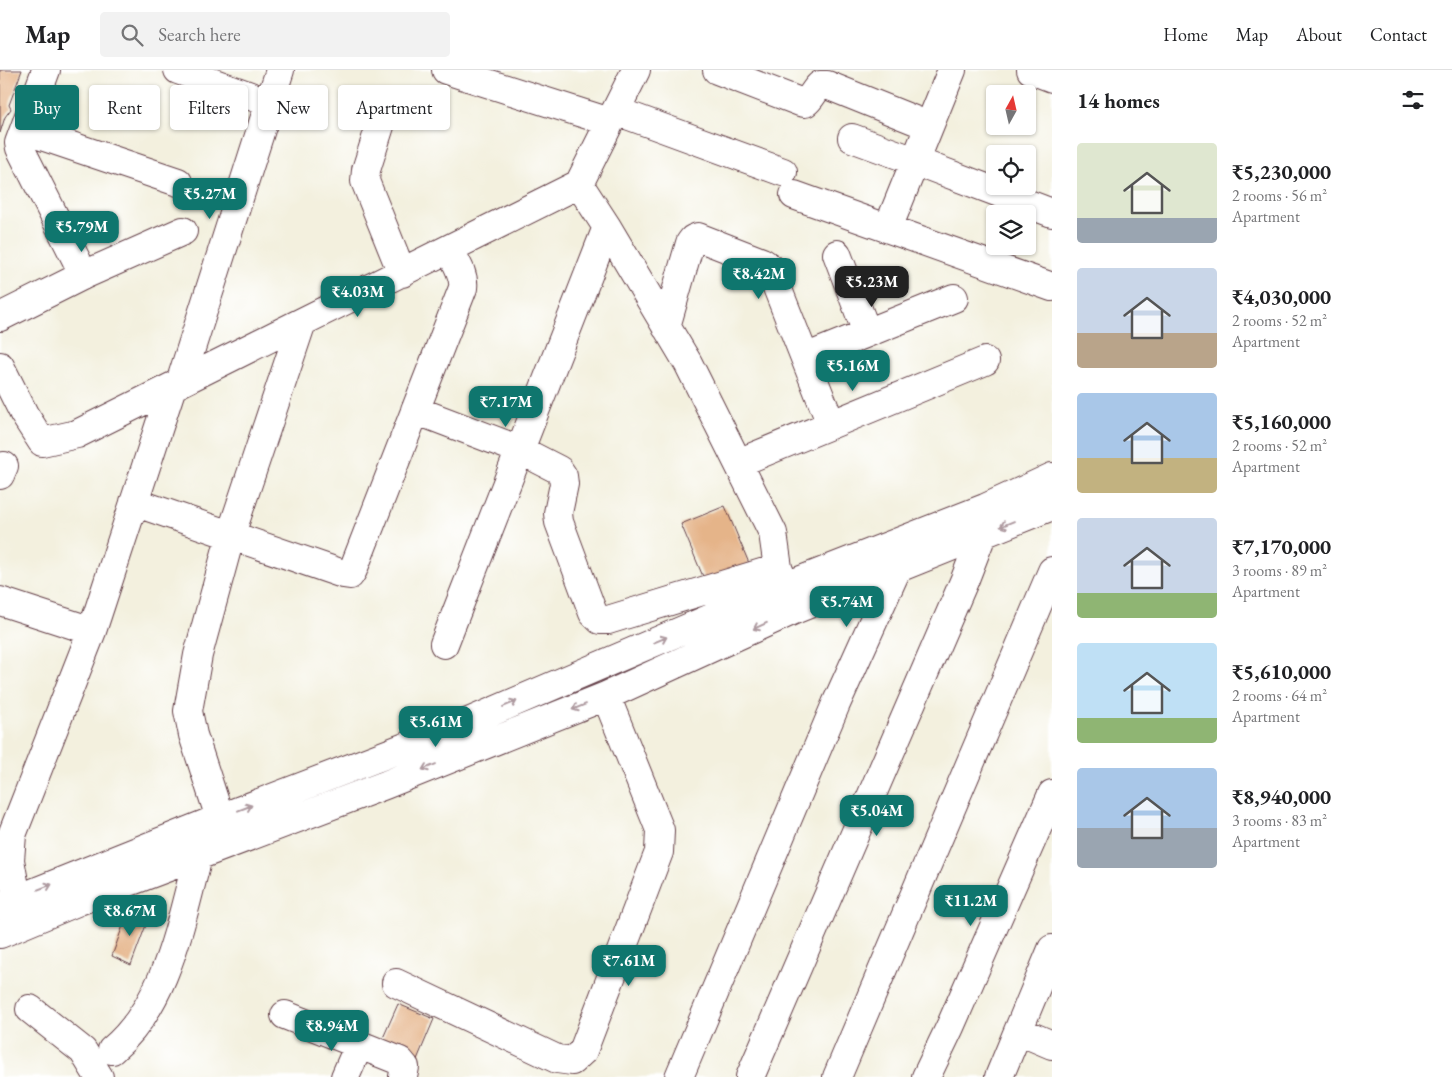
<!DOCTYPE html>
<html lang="en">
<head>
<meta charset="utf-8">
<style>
	:root { --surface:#fff; --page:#f2f2f2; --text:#202124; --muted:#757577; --line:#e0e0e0; --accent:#0f766e }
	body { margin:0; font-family:"EB Garamond",serif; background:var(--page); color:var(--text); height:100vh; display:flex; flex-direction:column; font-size:19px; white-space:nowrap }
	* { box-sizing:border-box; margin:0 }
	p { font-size:16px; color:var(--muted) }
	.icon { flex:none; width:28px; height:28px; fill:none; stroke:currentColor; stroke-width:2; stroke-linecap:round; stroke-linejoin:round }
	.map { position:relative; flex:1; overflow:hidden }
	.sheet { display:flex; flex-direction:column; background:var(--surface); width:400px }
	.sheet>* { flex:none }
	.top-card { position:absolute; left:15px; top:15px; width:475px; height:45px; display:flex; gap:10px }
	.needle { width:32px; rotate:8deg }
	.buttons { position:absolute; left:986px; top:15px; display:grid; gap:10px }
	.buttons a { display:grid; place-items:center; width:50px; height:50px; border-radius:5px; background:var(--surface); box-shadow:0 1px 4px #0004; font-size:25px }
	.price { position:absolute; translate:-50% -42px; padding:0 11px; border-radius:10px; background:var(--accent); color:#fff; font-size:16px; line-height:32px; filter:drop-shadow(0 1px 2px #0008) }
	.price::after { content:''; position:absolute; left:50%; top:30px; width:15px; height:11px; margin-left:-8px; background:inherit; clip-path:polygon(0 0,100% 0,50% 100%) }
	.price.selected { background:#222; color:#fff }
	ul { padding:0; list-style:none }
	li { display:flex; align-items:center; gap:15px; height:125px; padding:0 25px }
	li span { display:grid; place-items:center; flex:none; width:140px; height:100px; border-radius:5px; color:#555 }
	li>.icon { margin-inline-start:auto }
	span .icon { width:60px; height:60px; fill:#fffc; stroke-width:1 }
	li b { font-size:21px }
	h2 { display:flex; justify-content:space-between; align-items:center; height:60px; padding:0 25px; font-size:21px }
	.chip { padding:0 18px; border-radius:5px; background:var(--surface); box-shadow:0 1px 4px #0004; font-size:18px; line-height:45px }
	.chip.selected { background:var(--accent); color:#fff }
	header { display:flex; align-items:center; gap:30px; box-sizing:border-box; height:70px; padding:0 25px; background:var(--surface); border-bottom:1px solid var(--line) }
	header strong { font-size:24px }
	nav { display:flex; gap:28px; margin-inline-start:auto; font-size:18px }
	.search { width:350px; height:45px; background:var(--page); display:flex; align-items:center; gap:12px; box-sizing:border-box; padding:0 18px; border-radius:5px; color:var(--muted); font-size:19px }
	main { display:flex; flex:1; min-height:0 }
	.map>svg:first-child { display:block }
	.building { fill:#e5b489 }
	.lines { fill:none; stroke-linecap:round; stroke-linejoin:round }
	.minor-casing { stroke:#633e46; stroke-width:30 }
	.minor { stroke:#fff; stroke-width:28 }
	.oneway { stroke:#ae9aa0 }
</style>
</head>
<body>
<header>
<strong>Map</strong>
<div class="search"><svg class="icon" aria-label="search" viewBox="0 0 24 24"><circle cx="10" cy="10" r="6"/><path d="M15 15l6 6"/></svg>Search here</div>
<nav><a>Home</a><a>Map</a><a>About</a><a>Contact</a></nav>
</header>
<main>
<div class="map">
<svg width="1052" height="1007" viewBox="0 0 1052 1007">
	<rect width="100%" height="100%" fill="#fff"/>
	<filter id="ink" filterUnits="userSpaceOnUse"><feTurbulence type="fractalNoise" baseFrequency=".02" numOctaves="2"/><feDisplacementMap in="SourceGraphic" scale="10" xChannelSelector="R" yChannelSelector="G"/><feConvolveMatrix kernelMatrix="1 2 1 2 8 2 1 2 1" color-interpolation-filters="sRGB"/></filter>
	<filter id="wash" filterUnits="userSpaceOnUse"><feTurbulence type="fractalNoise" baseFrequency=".0096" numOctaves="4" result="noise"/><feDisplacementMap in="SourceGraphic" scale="20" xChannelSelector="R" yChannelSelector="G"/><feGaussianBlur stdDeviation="1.12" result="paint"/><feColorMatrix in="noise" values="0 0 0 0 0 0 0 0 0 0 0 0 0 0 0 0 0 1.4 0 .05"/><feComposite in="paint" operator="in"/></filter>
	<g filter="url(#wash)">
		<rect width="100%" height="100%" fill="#f3f0de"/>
		<g id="blocks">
			<path class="building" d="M0,0H22L9,35L11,39L5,47L0,63Z
				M725,436L751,498L707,516L681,454Z
				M129,839L149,847L131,895L112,886Z
				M398,934L434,949L416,992L379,977Z"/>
		</g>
	</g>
	<g filter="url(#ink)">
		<use href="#blocks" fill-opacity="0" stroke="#633e46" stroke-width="1"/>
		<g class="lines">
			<defs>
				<path id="minor" d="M46,0L19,73L20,78L84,205
					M178,0L270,33
					M446,0L610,52
					M717,0L800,32L805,33C812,28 814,20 820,15H827L929,56
					M1031,0L1052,8
					M386,37L366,100L365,111L402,203
					M616,41L783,102
					M24,60L178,112
					M852,68L915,91L1052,143
					M579,114L607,157L688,293L773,463L778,498L785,515
					M794,125L1052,217
					M888,158L952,0
					M837,184L867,263
					M0,247L84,205L183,161
					M666,257L690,173L693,169L698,167L762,192L768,196L771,202L831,354
					M805,288L954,228
					M0,296L24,344L42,372L77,364L579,114L636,0
					M180,313L280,0
					M415,340L520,380L559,400L563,406L564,414L558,443L559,452L593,543L600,550H608L778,498
					M738,393L985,291
					M0,405L4,396
					M134,432L343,504L350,505L353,500L463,218C465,204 455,191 449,179
					M0,531L92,561
					M444,574L607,157
					M227,764L220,748L193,665L188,641L198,585L231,464L302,252
					M17,828L10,790L12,765L92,561L172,317
					M0,836L220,748L452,659L786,516L985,438L1052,407
					M0,864L79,831L385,715L606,626L794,540L1052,436
					M396,913L557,989L572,991L583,981L659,782L660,760L606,626
					M30,939L83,981L99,1007
					M285,945L400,991L405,997L403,1007
					M1019,961L1052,975
					M112,980C167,934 180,853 198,787
					M345,1007L359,975
					M679,1007L836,634L897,499
					M750,1007L965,509L982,465
					M837,1007L1052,501
					M926,1007L950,957L1052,724
					M999,1007L1052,879"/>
			</defs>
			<use href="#minor" class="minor-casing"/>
			<use href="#minor" class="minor"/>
		</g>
		<defs><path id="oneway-shaft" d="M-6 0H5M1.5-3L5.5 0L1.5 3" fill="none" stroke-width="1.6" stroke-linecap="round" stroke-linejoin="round" transform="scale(1.25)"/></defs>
		<g class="oneway">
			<use href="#oneway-shaft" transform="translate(1007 454) rotate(158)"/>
			<use href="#oneway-shaft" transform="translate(760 556) rotate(155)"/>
			<use href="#oneway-shaft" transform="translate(660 570) rotate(-23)"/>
			<use href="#oneway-shaft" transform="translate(510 634) rotate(-23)"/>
			<use href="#oneway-shaft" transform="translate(579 637) rotate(158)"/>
			<use href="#oneway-shaft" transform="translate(429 697) rotate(158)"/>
			<use href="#oneway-shaft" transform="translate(245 738) rotate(-21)"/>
			<use href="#oneway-shaft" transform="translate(45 817) rotate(-21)"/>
		</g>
	</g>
</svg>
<div class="buttons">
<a><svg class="needle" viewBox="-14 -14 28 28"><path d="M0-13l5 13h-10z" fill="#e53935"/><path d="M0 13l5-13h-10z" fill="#757577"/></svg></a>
<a><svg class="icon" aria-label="locate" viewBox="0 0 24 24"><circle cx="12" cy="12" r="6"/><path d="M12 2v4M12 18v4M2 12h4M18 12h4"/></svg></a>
<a><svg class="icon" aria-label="layers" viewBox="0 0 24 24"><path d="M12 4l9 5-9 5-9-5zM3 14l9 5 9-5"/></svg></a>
</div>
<b class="price" style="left:210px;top:150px">₹5.27M</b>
<b class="price" style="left:82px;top:183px">₹5.79M</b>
<b class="price" style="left:759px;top:230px">₹8.42M</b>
<b class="price selected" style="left:872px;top:238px">₹5.23M</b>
<b class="price" style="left:358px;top:248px">₹4.03M</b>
<b class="price" style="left:853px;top:322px">₹5.16M</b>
<b class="price" style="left:506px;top:358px">₹7.17M</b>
<b class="price" style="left:847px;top:558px">₹5.74M</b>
<b class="price" style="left:436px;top:678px">₹5.61M</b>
<b class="price" style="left:877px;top:767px">₹5.04M</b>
<b class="price" style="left:971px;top:857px">₹11.2M</b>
<b class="price" style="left:130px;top:867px">₹8.67M</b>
<b class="price" style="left:629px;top:917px">₹7.61M</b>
<b class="price" style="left:332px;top:982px">₹8.94M</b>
<div class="top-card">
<a class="chip selected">Buy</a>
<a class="chip">Rent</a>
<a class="chip">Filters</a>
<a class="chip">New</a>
<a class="chip">Apartment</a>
</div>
</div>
<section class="sheet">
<h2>14 homes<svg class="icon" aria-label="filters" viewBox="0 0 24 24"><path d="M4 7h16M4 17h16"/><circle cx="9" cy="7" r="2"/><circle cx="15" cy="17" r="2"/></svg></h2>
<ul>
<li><span style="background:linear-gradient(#dfe7d0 75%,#9aa5b1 0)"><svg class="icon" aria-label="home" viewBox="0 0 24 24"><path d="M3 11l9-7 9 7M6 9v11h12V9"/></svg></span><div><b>₹5,230,000</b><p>2 rooms · 56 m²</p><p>Apartment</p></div></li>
<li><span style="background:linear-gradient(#c9d6e8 65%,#b9a48a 0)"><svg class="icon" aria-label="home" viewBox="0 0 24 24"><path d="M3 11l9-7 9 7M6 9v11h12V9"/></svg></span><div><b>₹4,030,000</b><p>2 rooms · 52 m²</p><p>Apartment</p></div></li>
<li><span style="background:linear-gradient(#a9c7e8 65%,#c2b280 0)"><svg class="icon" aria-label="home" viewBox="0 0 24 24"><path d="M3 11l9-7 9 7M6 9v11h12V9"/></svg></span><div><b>₹5,160,000</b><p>2 rooms · 52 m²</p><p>Apartment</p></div></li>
<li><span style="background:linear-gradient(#c9d6e8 75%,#8fb573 0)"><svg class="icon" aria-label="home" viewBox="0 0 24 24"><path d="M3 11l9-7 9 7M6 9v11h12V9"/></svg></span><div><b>₹7,170,000</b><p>3 rooms · 89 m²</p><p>Apartment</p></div></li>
<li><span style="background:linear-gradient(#bfe0f5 75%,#8fb573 0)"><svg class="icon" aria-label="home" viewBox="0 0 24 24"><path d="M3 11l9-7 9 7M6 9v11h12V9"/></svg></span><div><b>₹5,610,000</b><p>2 rooms · 64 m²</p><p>Apartment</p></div></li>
<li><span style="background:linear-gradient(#a9c7e8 60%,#9aa5b1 0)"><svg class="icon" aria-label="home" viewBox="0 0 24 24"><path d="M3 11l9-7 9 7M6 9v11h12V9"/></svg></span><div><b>₹8,940,000</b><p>3 rooms · 83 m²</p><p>Apartment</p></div></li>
</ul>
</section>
</main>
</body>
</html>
